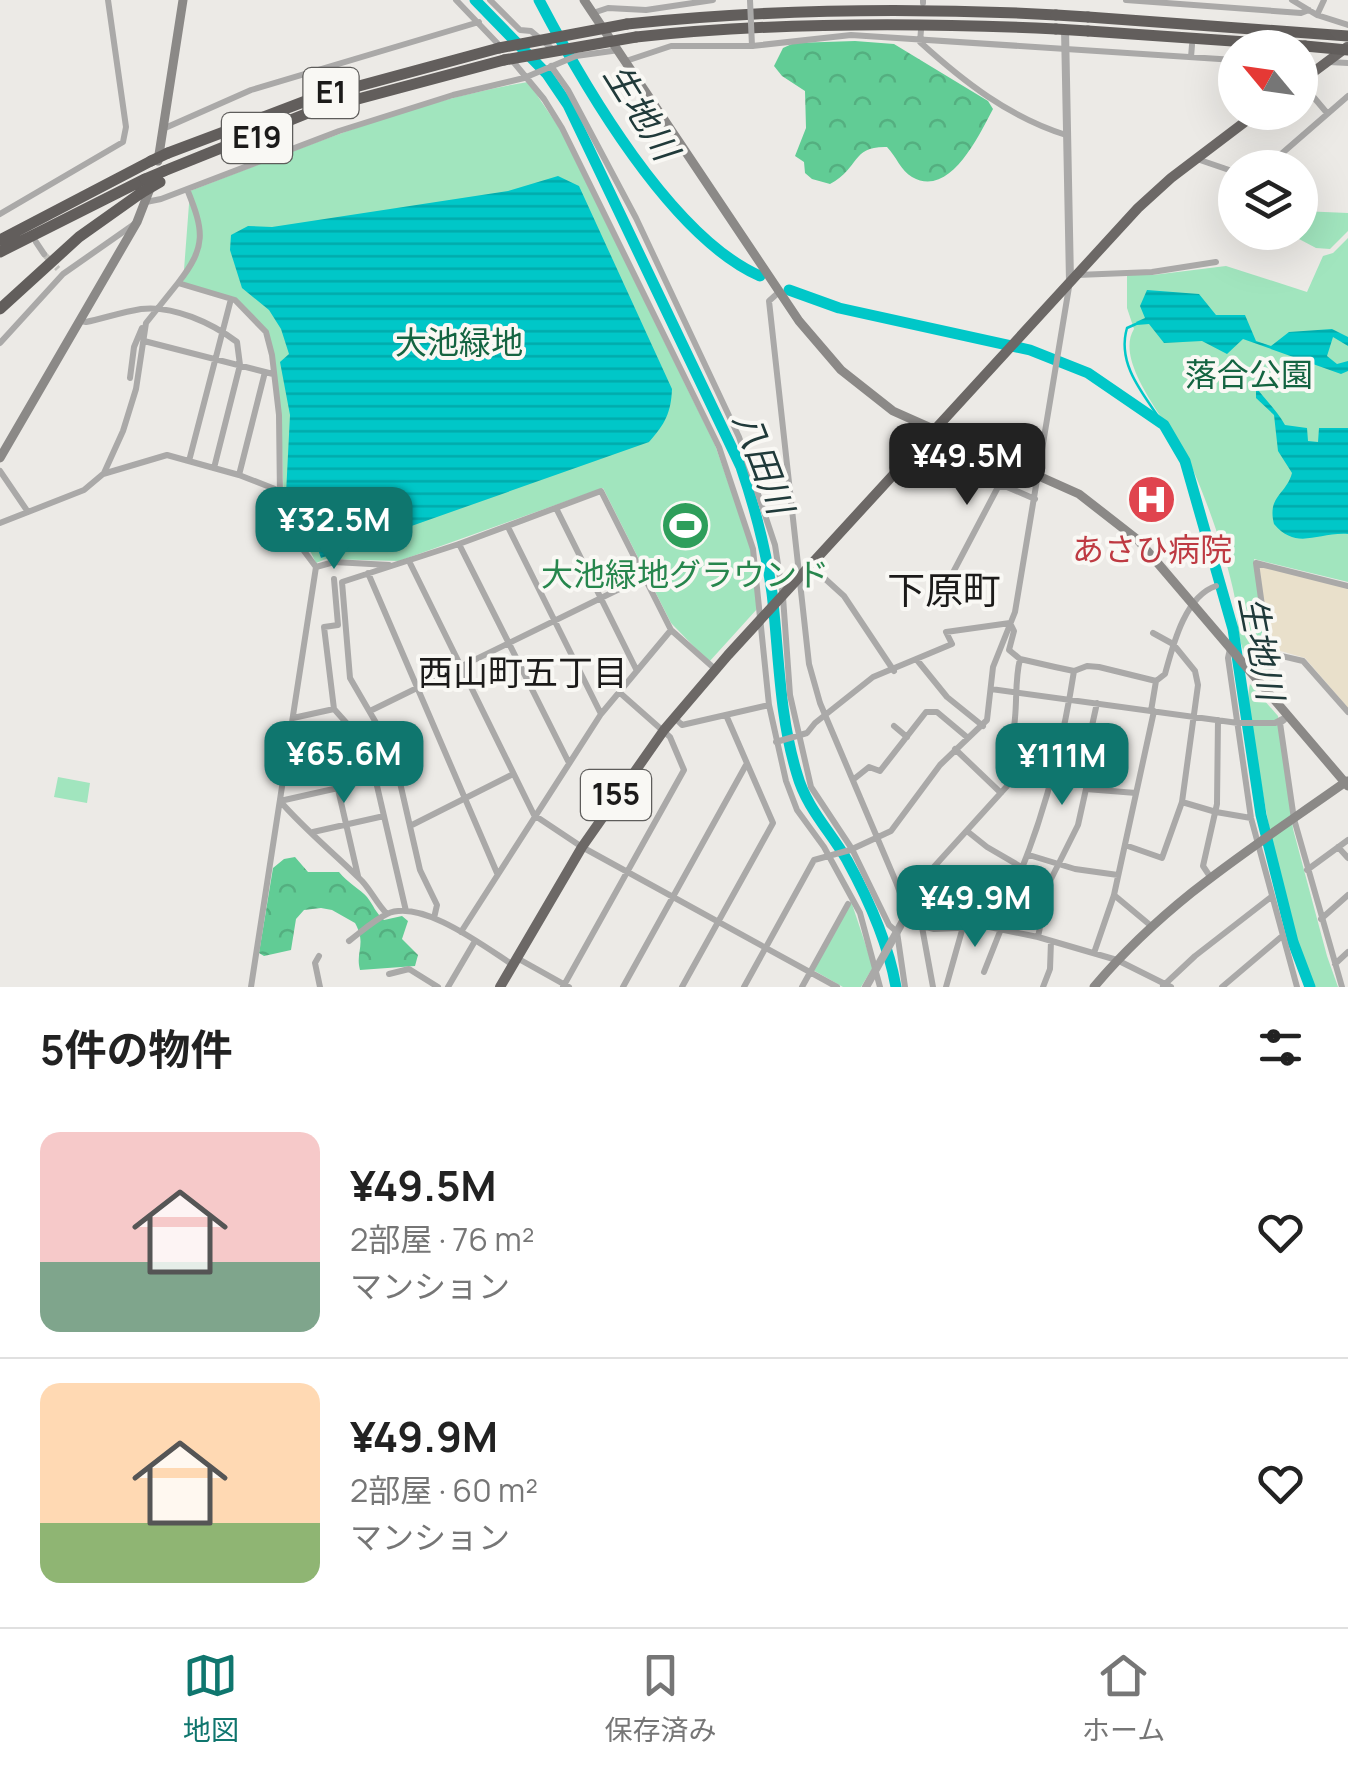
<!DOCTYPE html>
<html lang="ja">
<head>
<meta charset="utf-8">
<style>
	:root { --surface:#fff; --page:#f6f6f6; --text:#222; --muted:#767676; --line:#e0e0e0; --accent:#0f766e }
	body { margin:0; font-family:Manrope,"Noto Sans JP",sans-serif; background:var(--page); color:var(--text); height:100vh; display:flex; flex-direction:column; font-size:38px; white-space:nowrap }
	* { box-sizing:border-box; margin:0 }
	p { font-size:32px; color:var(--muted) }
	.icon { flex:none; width:55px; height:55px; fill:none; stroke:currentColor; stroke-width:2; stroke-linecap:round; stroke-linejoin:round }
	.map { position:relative; height:987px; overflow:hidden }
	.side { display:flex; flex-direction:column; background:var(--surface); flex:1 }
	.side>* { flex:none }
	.needle { width:65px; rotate:299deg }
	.controls { position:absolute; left:1218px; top:30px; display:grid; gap:20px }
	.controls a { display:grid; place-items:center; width:100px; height:100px; border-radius:50%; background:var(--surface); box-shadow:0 10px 40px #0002; font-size:50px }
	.price { position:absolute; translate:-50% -85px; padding:0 22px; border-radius:20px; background:var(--accent); color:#fff; font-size:32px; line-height:65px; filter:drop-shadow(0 2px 5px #0008) }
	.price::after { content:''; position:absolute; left:50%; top:60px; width:30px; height:22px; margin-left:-15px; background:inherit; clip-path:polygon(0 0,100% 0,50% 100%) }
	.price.active { background:#222; color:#fff }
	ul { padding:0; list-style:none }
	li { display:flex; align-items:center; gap:30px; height:250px; padding:0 40px }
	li+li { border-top:2px solid var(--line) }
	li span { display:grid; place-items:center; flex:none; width:280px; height:200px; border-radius:20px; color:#555 }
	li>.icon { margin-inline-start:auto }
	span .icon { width:120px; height:120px; fill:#fffc; stroke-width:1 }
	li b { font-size:42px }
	h2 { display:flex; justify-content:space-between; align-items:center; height:120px; padding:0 40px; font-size:42px }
	.menu { display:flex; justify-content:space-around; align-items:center; height:140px; border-top:2px solid var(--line); background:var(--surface); font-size:28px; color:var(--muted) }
	.menu a { display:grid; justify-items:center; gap:5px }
	.menu .active { color:var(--accent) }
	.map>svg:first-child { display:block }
	.education { fill:#e9e0cb }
	.forest { fill:url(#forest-crowns) }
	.green { fill:#a1e5be }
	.water { fill:url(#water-rules) }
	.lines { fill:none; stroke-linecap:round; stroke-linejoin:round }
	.stream { stroke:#00c7c8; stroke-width:2.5 }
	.river { stroke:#00c7c8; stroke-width:11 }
	.minor-tunnel { stroke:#c2c1bd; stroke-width:6; stroke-dasharray:6 3; stroke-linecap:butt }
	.minor { stroke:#aaa9a8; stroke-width:6 }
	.tertiary { stroke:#aaa9a8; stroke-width:8 }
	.secondary { stroke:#8b8987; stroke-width:9 }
	.trunk { stroke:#6c6866; stroke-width:10 }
	.motorway { stroke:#625e5c; stroke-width:11 }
	.minor-bridge { stroke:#aaa9a8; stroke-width:6 }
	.motorway-bridge { stroke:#625e5c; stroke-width:11 }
	.labels { text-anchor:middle; stroke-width:8; stroke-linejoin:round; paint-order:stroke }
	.shield { fill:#f9f8f4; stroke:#5e5d5b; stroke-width:2.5 }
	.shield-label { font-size:30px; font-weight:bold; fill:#1c1b1a }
	.park-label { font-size:32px; fill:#146441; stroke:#f9f8f4 }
	.health-label { font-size:32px; fill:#be3a42; stroke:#f9f8f4 }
	.leisure-label { font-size:32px; fill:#27864d; stroke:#f9f8f4 }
	.water-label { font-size:35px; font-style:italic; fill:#203a3a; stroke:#f9f8f4 }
	.neighbourhood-label { font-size:35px; fill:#1c1b1a; stroke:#f9f8f4 }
	.quarter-label { font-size:38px; fill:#1c1b1a; stroke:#f9f8f4 }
</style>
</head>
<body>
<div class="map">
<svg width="1348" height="987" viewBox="0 0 1348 987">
	<defs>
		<pattern id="forest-crowns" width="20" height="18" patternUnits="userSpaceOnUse" patternTransform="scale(2.5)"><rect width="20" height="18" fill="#61cc95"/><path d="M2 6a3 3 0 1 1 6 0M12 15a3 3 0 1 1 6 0" fill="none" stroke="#54af80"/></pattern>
		<pattern id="water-rules" width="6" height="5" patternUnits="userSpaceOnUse" patternTransform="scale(2.5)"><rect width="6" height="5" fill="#00c7c8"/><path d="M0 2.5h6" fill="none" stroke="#01aaab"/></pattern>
	</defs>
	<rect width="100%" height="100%" fill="#eceae6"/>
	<path class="education" d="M1259,566L1348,588V708L1305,658L1270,648Z"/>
	<path class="forest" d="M855,41L894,44L988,101L993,109C979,135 950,199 912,177C901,171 896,156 887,147C851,146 861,167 830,184L812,179L805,173L804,162L795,156L806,128L805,91L782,76L774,66L783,48L794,43Z
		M295,857L308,872H339C347,882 361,890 367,897C374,906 375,912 384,920L402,916L408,921L402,939L418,955L415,966L360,970C355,952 367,944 355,923L332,910L321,908L304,910L296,919L291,950L264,956L259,953L273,868L284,859Z"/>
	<path class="green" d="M528,82L560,129L715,445L752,550L757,609L709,662L671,623L603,488L399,561L326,559L316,563L299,528L284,509L281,415L266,331L237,299L183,283L190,191C300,149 411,101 528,82Z
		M1301,211L1348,213V231L1330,249L1316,248L1299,239Z
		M1348,238V582L1254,559L1270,679L1267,680C1259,672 1247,661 1243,650C1236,632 1238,609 1233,589C1224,549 1208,504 1191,465C1176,431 1112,364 1134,329L1127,308V274L1153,275L1226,266L1307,292L1323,256L1333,253Z
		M1250,684L1278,716L1293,829L1327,956L1338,987H1314C1284,912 1269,831 1256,753C1253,732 1245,703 1250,684Z
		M58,777L90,783L87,803L54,797Z
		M851,901L873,967L861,987H843L813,970Z"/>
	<path class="water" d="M558,176L579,186L672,389C671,413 665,424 649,442L321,558L312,533L286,494L290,415L280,362L289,354L281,329L269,310L242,288L230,250L231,235L248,226L272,227L508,191Z
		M1147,290L1199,294L1216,315H1245L1256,341L1271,346L1289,332L1332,329L1348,337V346L1333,337L1327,356L1337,364L1348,361V371L1341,374L1243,339L1227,354L1202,341L1164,343L1149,324L1137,325L1136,322L1145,318L1140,306Z
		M1256,387C1265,400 1275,408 1285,425L1307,428L1308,441L1318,442L1319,428H1348V534C1317,532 1297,551 1274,524C1267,496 1286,495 1292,473L1278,451L1274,415L1256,398Z"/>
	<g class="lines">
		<path class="stream" d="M1136,324L1127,328C1116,365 1145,396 1164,425"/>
		<path class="river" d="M475,0L547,74L568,105L741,467C755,508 766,549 772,593C779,653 779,716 797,774C806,807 830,831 847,860C869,900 888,942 896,987
			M539,0C584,86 671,237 760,276
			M789,290L839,308L1030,350L1088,373L1164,425L1185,461L1233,629L1261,815L1293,942L1310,987"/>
		<path class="minor-tunnel" d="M44,254L58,269"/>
		<path class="minor" d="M456,0L500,46
			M490,0L520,30L531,31L556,52
			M1126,0L1301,13L1309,10
			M1292,0L1317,15L1324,0
			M923,3V0
			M593,13L608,8L646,10L713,0
			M1317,15L1348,25
			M921,30L920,42C964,82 1009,117 1066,135
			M1191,57L1192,45
			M511,59L544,99L562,128L719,447L753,549L769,705L786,781L797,810L824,847L860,913L880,987
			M626,61L671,46H752L851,35L1235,60
			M1329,62L1348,63
			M551,66L568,90L636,218L739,437L775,545L783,597L790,695L811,787L852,849L889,925L897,932L905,987
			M1300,81L1327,113
			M165,128L251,90L479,22
			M1197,159L1235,172
			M1265,168L1348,96
			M146,202L161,199L339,131L453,95L524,78L576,56L619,50
			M0,214L123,142L126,127L108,0
			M36,242L44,254
			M1077,275L1152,272L1216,262
			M178,283C207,246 204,231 187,189
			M779,292L769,301L809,664L820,703L896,882L903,901V921L934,929L958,928L970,923L1038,937L1117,960L1171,987
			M81,321L86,322C104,318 123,312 141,309C173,305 212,323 237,342L240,365L214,468
			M144,341L273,374
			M0,343L63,274L133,225
			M130,378L134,347L142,328
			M189,461L231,299
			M0,471L28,512
			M104,473L123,431L136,389L146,323L178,283L235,300L266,332L272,355L279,415L280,496
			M239,475L265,372
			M556,508L637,671
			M0,523L84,490L103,474L167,455L239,475L275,489L304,551L316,567L251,987
			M508,527L601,714
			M459,544L568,761
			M409,561L534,815L582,847L837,987
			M811,566L844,596L894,671
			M316,567L334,562L389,565
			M368,573L497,873
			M334,579L338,625L324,627L334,709L368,747L406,911
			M937,603L998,487H1007L1035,499
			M1230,649L1228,658L1251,818L1297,987
			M1269,653L1303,661L1348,712
			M917,660L947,697L983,726
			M991,689L1238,723H1275L1288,716
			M1268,692L1273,684L1256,563L1348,586
			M370,711L644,577
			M1151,711L1156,681
			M293,718L334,709
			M675,718L682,725L769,705
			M1284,720L1280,723L1294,819L1342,987
			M894,726L907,737
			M776,742L807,733L815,723L873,677L952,644L946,632L1010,623L1014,631L1009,650L1020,659L1055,667L1074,671L1087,666L1099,667L1156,681L1165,674C1173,645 1185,596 1216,586
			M955,749L1001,793
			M329,750L358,876
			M1009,756L1055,771
			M287,759L363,741
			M1057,761L1085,763
			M854,779L869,767L880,771L926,712H937L968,738
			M338,788L280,801C305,830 335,854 362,881C372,892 377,904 387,914
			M1086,789L1136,793
			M1182,802L1216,812L1251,818
			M410,826L513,774
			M967,831L987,847L1023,868
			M313,832L384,816
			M1125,845L1162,858L1182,802L1198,685L1195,671L1173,644L1153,633
			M1338,847L1348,858
			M1029,855L1075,869L1118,875
			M1307,870L1348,840
			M1211,878L1203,866L1217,804L1218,720
			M1114,895L1150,925
			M903,901L1008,785C1009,761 1013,741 1015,718C1017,698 1015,679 1020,659
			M434,918L437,905L420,870L393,752L350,678L342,582L459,544L601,491L671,630L715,669
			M1321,919L1348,895
			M922,927L933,987
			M995,928C1037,846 1060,761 1074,671
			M461,932L601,714L671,630
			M1038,937L1049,883L1078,825L1086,789V753L1097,703
			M349,941C361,932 374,920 387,914C421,898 485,947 513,965
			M1094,953L1114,895L1154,711
			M319,956L315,963L320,987
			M517,958L569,987
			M1335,964L1348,952
			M984,972L1001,929
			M389,974L409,969L438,987
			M1163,986L1195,956L1271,897
			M448,987L475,941
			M563,987L684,770L670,737L619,692
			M623,987L746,765
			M682,987L773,823L726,715
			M744,987L814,860L850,850L891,831L940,765L987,720L993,667L1015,612L1069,287
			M802,987L848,904
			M946,987L970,902
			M1043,987L1050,969L1051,941
			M1222,987L1281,937"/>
		<path class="tertiary" d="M1065,29L1070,281
			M866,987L903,921"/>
		<path class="secondary" d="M584,0L799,321L841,370L893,411L1079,494L1138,540L1348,786
			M158,161L183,0
			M0,458L137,222L151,186
			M1094,987C1168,899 1254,847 1347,781"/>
		<path class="trunk" d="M1300,82L1347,47
			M500,987L582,847L664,730L728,655L1138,208L1171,178L1258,112"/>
		<path class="motorway" d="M1088,17L1348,36
			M627,24C770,9 913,7 1056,15
			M1088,31L1305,46
			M636,37C776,22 915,22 1056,29
			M168,153L311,99L499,48
			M164,171L313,111L504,60
			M0,240L151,161
			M0,252L145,179
			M0,309L79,237L141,193"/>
		<path class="minor-bridge" d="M750,0L752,46"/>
		<path class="motorway-bridge" d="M1056,15L1088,17
			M1056,29L1088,31
			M1305,46L1348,50
			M499,48L627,24
			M504,60L636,37
			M151,161L168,153
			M145,179L164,171
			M141,193L160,182"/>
	</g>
	<defs>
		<symbol id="hospital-disc" viewBox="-11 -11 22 22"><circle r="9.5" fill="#e0444e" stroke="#f9f8f4"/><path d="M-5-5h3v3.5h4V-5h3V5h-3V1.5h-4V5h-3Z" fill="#fff"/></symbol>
		<symbol id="stadium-disc" viewBox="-11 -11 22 22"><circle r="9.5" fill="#2e9e5b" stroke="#f9f8f4"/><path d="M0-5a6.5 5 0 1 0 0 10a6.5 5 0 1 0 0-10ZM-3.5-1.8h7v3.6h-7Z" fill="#fff"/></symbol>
	</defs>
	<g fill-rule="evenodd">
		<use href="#hospital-disc" x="1124" y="472" width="55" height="55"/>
		<use href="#stadium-disc" x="658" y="498" width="55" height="55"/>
	</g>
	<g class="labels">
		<g class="shield">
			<rect x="303.5" y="68" width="55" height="50" rx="8"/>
			<rect x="222" y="113" width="70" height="50" rx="8"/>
			<rect x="581" y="770" width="70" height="50" rx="8"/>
		</g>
		<g class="shield-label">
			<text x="331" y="103">E1</text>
			<text x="257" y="148">E19</text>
			<text x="616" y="805">155</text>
		</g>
		<g class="park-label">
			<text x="459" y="354">大池緑地</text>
			<text x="1249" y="386">落合公園</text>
		</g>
		<g class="health-label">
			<text x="1152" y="561">あさひ病院</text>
		</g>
		<g class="leisure-label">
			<text x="685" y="586">大池緑地グラウンド</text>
		</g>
		<g class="water-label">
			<text transform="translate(641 112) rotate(58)" y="12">生地川</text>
			<text transform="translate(763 463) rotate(69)" y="12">八田川</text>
			<text transform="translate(1261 648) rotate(79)" y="12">生地川</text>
		</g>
		<g class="neighbourhood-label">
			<text x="523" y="685">西山町五丁目</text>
		</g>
		<g class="quarter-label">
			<text x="944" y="604">下原町</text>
		</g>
	</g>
</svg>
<div class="controls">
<a><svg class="needle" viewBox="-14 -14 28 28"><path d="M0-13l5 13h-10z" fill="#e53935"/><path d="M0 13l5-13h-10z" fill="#767676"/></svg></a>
<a><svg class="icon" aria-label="layers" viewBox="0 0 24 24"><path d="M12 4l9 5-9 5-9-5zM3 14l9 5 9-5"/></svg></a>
</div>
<b class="price active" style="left:967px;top:508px">¥49.5M</b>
<b class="price" style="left:334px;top:572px">¥32.5M</b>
<b class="price" style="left:344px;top:806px">¥65.6M</b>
<b class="price" style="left:1062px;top:808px">¥111M</b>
<b class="price" style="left:975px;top:950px">¥49.9M</b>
</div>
<section class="side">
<h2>5件の物件<svg class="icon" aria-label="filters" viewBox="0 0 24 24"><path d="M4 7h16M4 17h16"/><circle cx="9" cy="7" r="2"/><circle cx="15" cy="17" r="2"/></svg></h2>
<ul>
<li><span style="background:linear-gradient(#f6c9c9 65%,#7fa58c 0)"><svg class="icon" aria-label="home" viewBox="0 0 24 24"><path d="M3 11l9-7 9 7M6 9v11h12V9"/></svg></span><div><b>¥49.5M</b><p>2部屋 · 76 m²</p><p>マンション</p></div><svg class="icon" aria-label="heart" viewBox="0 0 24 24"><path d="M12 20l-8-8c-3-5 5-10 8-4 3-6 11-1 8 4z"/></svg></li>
<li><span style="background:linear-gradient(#ffd9b3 70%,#8fb573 0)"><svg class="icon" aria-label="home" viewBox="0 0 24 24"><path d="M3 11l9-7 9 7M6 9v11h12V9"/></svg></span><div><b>¥49.9M</b><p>2部屋 · 60 m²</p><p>マンション</p></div><svg class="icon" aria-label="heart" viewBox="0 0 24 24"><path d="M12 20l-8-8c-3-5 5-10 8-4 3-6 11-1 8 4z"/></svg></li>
</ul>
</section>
<nav class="menu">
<a class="active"><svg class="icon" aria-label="map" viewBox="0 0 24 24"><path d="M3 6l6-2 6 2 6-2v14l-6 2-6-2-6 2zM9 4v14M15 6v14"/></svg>地図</a>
<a><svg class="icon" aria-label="saved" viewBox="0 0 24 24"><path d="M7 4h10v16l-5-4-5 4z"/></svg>保存済み</a>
<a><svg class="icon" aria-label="home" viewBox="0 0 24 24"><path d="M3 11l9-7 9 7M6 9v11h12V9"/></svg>ホーム</a>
</nav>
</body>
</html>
